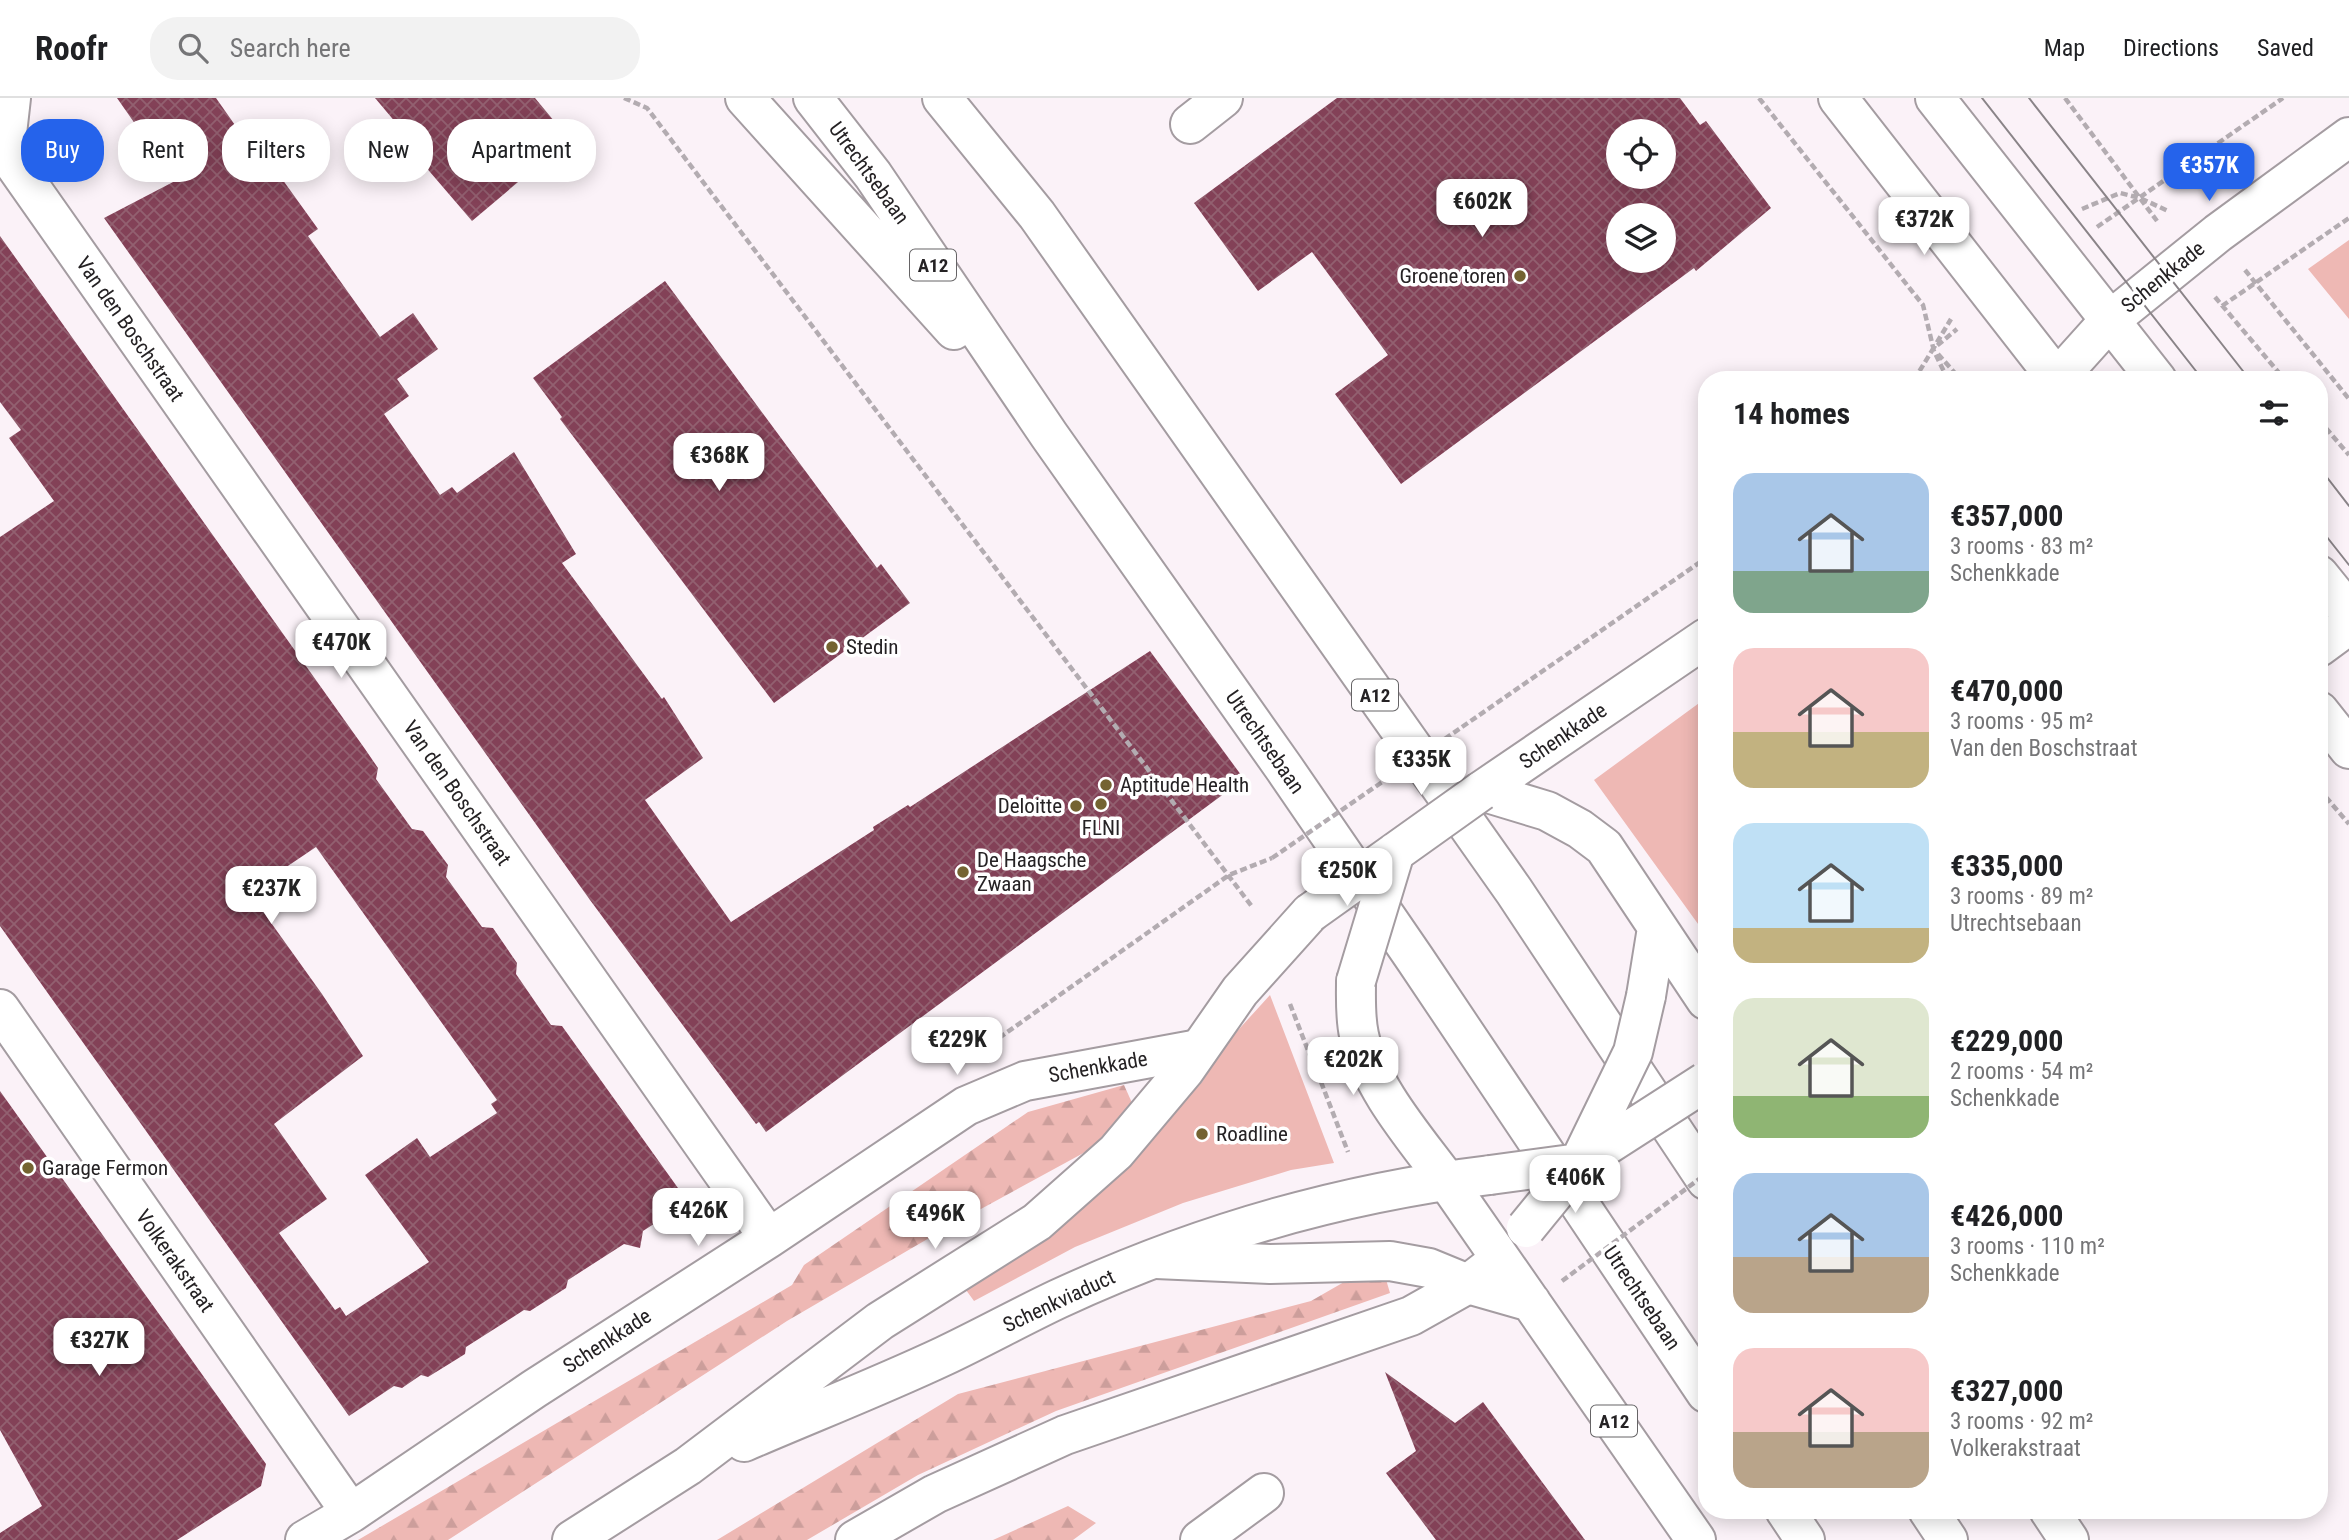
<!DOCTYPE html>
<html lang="en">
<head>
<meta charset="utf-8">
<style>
	:root { --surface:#fff; --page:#f2f2f2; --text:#202124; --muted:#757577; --line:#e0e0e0; --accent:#2563eb }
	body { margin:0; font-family:"Roboto Condensed",sans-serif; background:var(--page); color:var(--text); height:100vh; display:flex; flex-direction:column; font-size:26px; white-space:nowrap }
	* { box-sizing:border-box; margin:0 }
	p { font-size:23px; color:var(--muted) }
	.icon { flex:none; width:38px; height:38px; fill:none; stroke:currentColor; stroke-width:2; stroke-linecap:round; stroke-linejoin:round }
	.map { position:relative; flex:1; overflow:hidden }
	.panel { position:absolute; left:1698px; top:273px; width:630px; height:1148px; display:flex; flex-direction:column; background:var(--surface); border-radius:28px; box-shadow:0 4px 18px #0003 }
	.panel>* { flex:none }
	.guide { position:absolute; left:21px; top:21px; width:665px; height:63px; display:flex; gap:14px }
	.tools { position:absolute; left:1606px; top:21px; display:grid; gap:14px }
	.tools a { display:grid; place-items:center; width:70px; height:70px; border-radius:50%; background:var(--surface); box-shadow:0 4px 18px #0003; font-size:35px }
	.price { position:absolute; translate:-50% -60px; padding:0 16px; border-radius:14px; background:#fff; color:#222; font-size:23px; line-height:46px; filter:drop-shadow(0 2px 4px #0008) }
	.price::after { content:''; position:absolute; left:50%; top:42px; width:21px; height:16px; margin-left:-10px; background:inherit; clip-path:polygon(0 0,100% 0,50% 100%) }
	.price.on { background:var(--accent); color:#fff }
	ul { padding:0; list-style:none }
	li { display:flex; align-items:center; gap:21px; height:175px; padding:0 35px }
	li span { display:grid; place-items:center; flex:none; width:196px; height:140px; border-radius:21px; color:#555 }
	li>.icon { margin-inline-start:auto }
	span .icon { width:84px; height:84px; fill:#fffc; stroke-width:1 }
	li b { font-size:30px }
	h2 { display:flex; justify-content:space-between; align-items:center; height:84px; padding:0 35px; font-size:30px }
	.pill { padding:0 24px; border-radius:28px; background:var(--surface); box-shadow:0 4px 18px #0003; font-size:24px; line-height:63px }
	.pill.on { background:var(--accent); color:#fff }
	header { display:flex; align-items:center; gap:42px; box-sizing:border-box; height:98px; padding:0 35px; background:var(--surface); border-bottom:2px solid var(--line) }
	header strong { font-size:33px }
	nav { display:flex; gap:38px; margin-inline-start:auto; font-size:24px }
	.search { width:490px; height:63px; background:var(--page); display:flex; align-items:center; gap:18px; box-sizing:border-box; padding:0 24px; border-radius:28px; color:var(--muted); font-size:26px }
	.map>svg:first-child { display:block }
	.green { fill:#eeb8b4 }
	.forest { fill:url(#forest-firs) }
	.building { fill:url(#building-cross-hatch); fill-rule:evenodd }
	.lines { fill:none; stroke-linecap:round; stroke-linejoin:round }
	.minor-casing { stroke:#a49ca1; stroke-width:42 }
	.major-casing { stroke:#a49ca1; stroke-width:42 }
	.highway-casing { stroke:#a49ca1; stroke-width:42 }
	.path { stroke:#b3acb1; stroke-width:4.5; stroke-dasharray:7 3.5; stroke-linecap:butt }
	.minor { stroke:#fff; stroke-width:38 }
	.major { stroke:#fff; stroke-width:38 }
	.highway { stroke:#fff; stroke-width:38 }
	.tram { stroke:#8a8488; stroke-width:2 }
	.minor-bridge-casing { stroke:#a49ca1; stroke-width:42; stroke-linecap:butt }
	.major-bridge-casing { stroke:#a49ca1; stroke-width:42; stroke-linecap:butt }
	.path-bridge { stroke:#b3acb1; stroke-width:4.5; stroke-dasharray:7 3.5; stroke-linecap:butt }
	.minor-bridge { stroke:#fff; stroke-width:38 }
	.major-bridge { stroke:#fff; stroke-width:38 }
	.poi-dot { fill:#746331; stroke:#fff; stroke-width:2.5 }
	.labels { text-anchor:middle; stroke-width:7; stroke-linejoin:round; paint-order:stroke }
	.shield { fill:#fff; stroke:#666466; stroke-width:2 }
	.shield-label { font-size:19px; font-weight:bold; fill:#252224 }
	.street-label { font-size:21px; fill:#252224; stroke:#fff }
	.poi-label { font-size:21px; fill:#252224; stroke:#fff; text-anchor:start }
</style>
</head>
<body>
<header>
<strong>Roofr</strong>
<div class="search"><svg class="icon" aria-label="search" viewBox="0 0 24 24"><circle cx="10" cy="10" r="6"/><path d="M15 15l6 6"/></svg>Search here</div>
<nav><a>Map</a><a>Directions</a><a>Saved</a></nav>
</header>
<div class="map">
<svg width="2349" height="1442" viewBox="0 0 2349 1442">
	<defs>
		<pattern id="forest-firs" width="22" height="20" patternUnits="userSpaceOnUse" patternTransform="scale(1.75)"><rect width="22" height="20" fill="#eeb8b4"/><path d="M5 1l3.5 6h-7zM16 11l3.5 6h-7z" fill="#cc9e9b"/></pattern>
		<pattern id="building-cross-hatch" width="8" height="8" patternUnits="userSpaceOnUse" patternTransform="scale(1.75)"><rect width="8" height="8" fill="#834157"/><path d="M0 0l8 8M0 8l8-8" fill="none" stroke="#926070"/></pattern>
	</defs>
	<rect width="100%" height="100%" fill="#fbf2f8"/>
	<path class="green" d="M2349,142V221L2308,171Z
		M1706,600V837L1594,682Z
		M1270,897L1334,1065L1291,1072L1183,1105L1075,1149L974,1203L966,1192L1036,1145L1135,1060L1202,984L1230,941Z"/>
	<path class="forest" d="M1124,987L1133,1007L1089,1052L948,1129L787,1223L448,1442H358L792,1187L804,1167L1028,1014Z
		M1358,1176L1385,1178L1390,1195L1056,1313L918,1377L807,1442H717L958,1296L1311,1203Z
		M1068,1408L1096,1425L1073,1442H993Z"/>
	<path class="building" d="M117,0H216L261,64L267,60L318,131L308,138L380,239L413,215L438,251L397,281L409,298L384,316L440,397L452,389L457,395L514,354L576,456L562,465L662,601L664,599L703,660L645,702L731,824L874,732L873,729L908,707L910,709L1150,553L1244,681L766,1034L759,1024L756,1026L590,802L104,120L175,83Z
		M375,0H535L569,41L472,123L412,53L413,45Z
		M1337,0H1680L1700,27L1706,23L1771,110L1696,173L1694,170L1401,386L1335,296L1388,257L1312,154L1258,193L1194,105ZM1619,33H1664V79H1619ZM1619,117H1664V163H1619Z
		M0,138L365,651L378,670L376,681L412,731L423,733L448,767L446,779L482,829L493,830L517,865L516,876L551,927L562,928L688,1104L643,1133L640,1150L624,1146L568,1182L566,1190L530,1213L524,1212L466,1249L465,1256L449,1266L428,1279L421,1277L402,1290L394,1288L349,1318L0,828V439L54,403L9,340L21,332L0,304ZM316,749L497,1002L491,1006L497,1015L430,1059L417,1040L365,1077L429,1164L346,1218L340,1209L335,1212L279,1135L327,1101L274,1026L363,958L322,896L249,794Z
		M665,183L877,470L881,466L910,505L774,605L560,321L562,319L533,280Z
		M0,993L266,1366L261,1388L177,1442H0V1435L42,1408L0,1332Z
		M1385,1274L1455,1325L1483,1304L1585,1442H1436L1386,1375L1416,1353Z"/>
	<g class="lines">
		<defs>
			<path id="minor" d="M11,0L5,53L769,1140
				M1838,0L2058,282
				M1935,0L2157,282
				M1190,26L1223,0
				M2319,477L2349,514
				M2319,613L2349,651
				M0,911L351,1415
				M305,1442L351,1415L534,1291L769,1140L966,1008L1025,983L1199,951
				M855,1442L935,1396L1065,1337L1411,1218L1468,1186L1490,1169
				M1200,1442L1264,1395"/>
			<path id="major" d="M745,0L954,232
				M813,0L873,77L1049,337L1284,670L1415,861L1706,1295
				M942,0L1037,117L1514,793L1706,1082
				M2056,282L2109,223L2218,135L2349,39
				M2319,549L2349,527
				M1481,693L1547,713L1580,731L1604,749L1706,902
				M1481,693L1706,540
				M1356,883C1356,901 1355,919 1359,937C1370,989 1415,1040 1446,1082
				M1646,898L1657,830
				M744,1344C811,1315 878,1289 944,1258C982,1240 1020,1219 1058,1201C1194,1138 1340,1095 1490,1077
				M1785,1412L1805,1442
				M1928,1412L1948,1442
				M572,1442L688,1368L880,1223L1037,1124L1116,1054L1185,972L1240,893L1310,815"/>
			<path id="highway" d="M1446,1082L1696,1442
				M1156,1161L1270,1166L1390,1163L1429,1170L1468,1186L1531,1204
				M2049,1412L2069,1442"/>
		</defs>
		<use href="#minor" class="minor-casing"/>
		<use href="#major" class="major-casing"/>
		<use href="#highway" class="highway-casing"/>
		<path class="path" d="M624,0L647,10L1253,810
			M1759,0L1923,207L1933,249
			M2065,0L2157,123
			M2082,111L2120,95L2140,100L2168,113
			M2097,129L2283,0
			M2245,172L2349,301
			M2215,199L2285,282
			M2222,208L2349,120
			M1938,256L1961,282
			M1914,282L1933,251L1957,231
			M1948,282L1933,251L1951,221
			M2319,322L2349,357
			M1462,629L1706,460
			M2319,691L2349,726
			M1290,906L1316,973
			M999,940L1229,777L1272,760
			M1321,984L1348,1054"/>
		<use href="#minor" class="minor"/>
		<use href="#major" class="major"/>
		<use href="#highway" class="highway"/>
		<path class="tram" d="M1982,0L2203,282
			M2029,0L2250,282
			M2319,369L2349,408
			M2319,429L2349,467"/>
		<defs>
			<path id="minor-bridge" d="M1526,1130L1579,1065"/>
			<path id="major-bridge" d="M1310,815L1481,693
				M1356,883L1395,754
				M1579,1065L1633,954L1646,898
				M1490,1077L1579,1065L1705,984"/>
		</defs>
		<use href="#minor-bridge" class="minor-bridge-casing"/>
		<use href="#major-bridge" class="major-bridge-casing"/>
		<path class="path-bridge" d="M1272,760L1462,629
			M1562,1183L1706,1076"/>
		<use href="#minor-bridge" class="minor-bridge"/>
		<use href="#major-bridge" class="major-bridge"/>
	</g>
	<g class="poi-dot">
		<circle cx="1520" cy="178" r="7"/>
		<circle cx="832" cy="549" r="7"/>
		<circle cx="1106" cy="687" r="7"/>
		<circle cx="1101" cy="706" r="7"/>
		<circle cx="1076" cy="708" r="7"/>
		<circle cx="963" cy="774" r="7"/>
		<circle cx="1202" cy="1036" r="7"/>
		<circle cx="28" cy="1070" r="7"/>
	</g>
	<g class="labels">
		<g class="shield">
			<rect x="910" y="151.5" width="46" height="31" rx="5"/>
			<rect x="1352" y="581.5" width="46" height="31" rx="5"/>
			<rect x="1591" y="1307.5" width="46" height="31" rx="5"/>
		</g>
		<g class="shield-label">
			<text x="933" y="174">A12</text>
			<text x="1375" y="604">A12</text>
			<text x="1614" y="1330">A12</text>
		</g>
		<g class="street-label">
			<text transform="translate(869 75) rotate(54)" y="7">Utrechtsebaan</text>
			<text transform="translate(2163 179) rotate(-39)" y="7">Schenkkade</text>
			<text transform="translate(130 231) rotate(55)" y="7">Van den Boschstraat</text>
			<text transform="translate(1563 638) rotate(-34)" y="7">Schenkkade</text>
			<text transform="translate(1265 644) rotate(55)" y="7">Utrechtsebaan</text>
			<text transform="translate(457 695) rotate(55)" y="7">Van den Boschstraat</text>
			<text transform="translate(1098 969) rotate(-10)" y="7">Schenkkade</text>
			<text transform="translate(175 1163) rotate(55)" y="7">Volkerakstraat</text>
			<text transform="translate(1642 1200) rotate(56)" y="7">Utrechtsebaan</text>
			<text transform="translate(1059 1203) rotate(-25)" y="7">Schenkviaduct</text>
			<text transform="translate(607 1243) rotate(-33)" y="7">Schenkkade</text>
		</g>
		<g class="poi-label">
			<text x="1506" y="185" text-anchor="end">Groene toren</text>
			<text x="846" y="556">Stedin</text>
			<text x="1120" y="694">Aptitude Health</text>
			<text x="1062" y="715" text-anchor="end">Deloitte</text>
			<text x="1101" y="737" text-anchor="middle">FLNI</text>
			<text x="977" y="769">De Haagsche<tspan x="977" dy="24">Zwaan</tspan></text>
			<text x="1216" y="1043">Roadline</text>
			<text x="42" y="1077">Garage Fermon</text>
		</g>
	</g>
</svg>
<div class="tools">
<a><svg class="icon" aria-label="locate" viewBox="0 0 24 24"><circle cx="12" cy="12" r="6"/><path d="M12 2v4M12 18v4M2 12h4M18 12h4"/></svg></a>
<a><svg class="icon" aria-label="layers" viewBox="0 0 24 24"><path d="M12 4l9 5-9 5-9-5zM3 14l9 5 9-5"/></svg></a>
</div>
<b class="price on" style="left:2209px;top:105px">€357K</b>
<b class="price" style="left:1482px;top:141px">€602K</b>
<b class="price" style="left:1924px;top:159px">€372K</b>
<b class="price" style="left:719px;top:395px">€368K</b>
<b class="price" style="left:341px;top:582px">€470K</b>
<b class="price" style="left:1421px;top:699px">€335K</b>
<b class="price" style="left:1347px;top:810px">€250K</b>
<b class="price" style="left:271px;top:828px">€237K</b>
<b class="price" style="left:957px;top:979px">€229K</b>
<b class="price" style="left:1353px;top:999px">€202K</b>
<b class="price" style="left:1575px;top:1117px">€406K</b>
<b class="price" style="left:698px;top:1150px">€426K</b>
<b class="price" style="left:935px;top:1153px">€496K</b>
<b class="price" style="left:99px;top:1280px">€327K</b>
<div class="guide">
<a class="pill on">Buy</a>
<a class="pill">Rent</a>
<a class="pill">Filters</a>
<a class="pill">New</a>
<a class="pill">Apartment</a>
</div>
<section class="panel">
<h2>14 homes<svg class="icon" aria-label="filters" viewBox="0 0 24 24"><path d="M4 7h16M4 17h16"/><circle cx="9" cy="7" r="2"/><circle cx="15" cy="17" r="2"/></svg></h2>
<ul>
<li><span style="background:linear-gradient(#a9c7e8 70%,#7fa58c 0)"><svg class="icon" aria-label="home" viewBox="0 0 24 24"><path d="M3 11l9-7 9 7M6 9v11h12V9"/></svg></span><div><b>€357,000</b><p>3 rooms · 83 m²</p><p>Schenkkade</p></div></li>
<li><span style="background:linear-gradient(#f6c9c9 60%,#c2b280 0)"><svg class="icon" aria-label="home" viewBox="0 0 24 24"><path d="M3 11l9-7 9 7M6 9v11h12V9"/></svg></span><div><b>€470,000</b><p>3 rooms · 95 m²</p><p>Van den Boschstraat</p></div></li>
<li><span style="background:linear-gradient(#bfe0f5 75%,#c2b280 0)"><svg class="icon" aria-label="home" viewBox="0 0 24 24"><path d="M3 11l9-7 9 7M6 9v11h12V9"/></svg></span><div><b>€335,000</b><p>3 rooms · 89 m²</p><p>Utrechtsebaan</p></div></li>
<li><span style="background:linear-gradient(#dfe7d0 70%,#8fb573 0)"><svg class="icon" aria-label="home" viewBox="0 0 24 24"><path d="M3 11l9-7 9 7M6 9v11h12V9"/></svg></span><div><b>€229,000</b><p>2 rooms · 54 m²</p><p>Schenkkade</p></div></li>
<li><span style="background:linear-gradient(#a9c7e8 60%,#b9a48a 0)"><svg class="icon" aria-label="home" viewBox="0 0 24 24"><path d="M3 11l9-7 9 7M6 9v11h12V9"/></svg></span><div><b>€426,000</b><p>3 rooms · 110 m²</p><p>Schenkkade</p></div></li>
<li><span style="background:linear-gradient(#f6c9c9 60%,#b9a48a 0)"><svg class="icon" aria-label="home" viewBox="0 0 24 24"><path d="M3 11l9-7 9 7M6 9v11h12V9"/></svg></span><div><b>€327,000</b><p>3 rooms · 92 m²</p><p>Volkerakstraat</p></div></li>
</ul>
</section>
</div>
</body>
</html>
